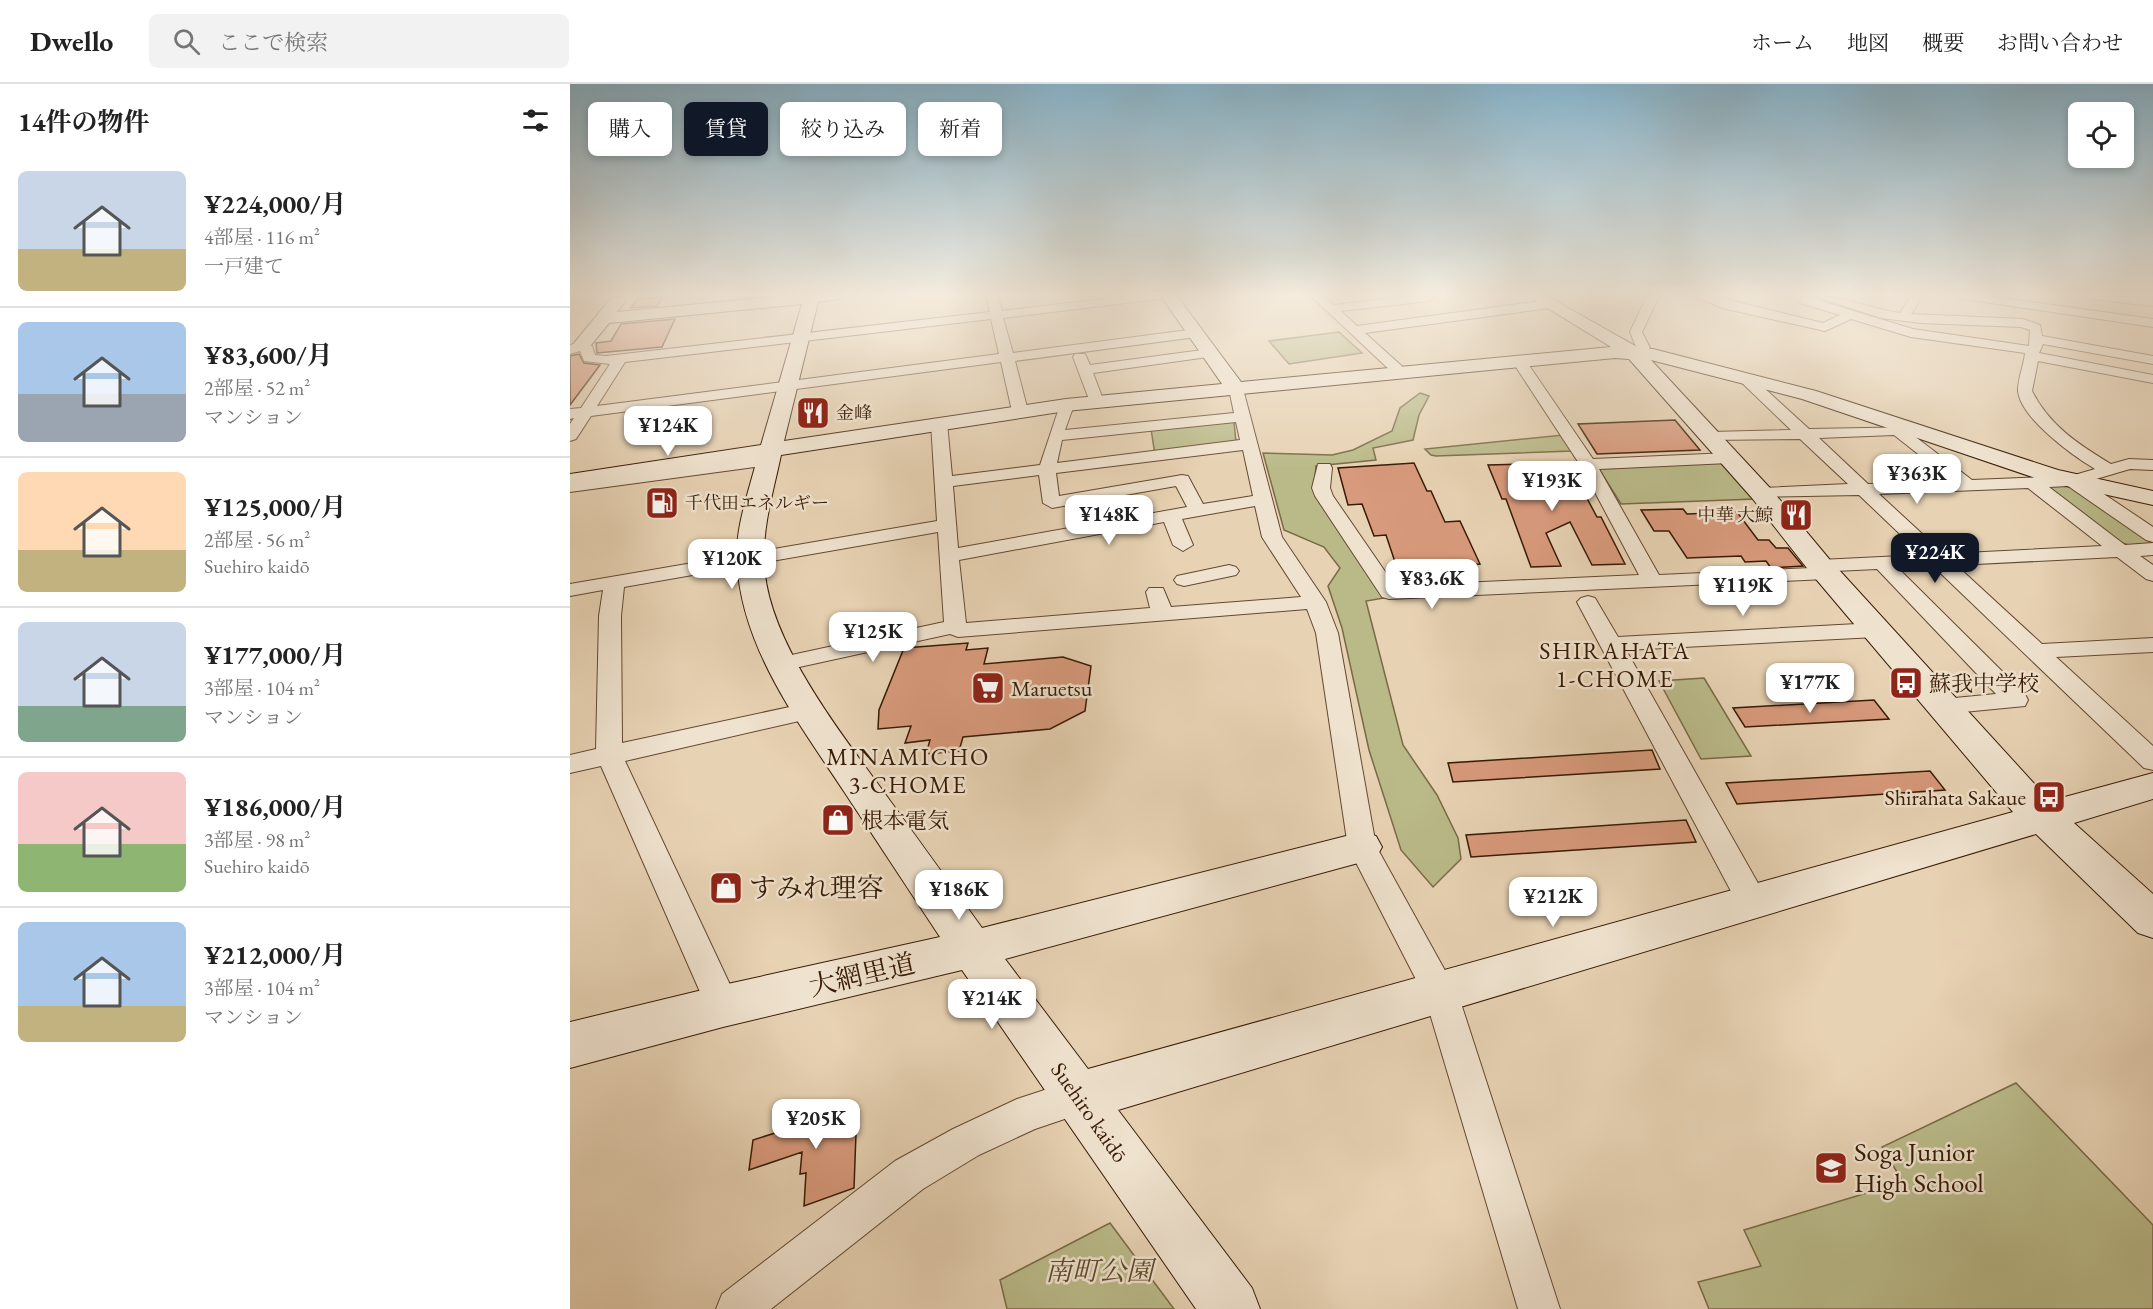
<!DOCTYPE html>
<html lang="ja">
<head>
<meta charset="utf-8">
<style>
	:root { --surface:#fff; --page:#f2f2f2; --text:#222; --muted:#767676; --line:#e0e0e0; --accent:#111827 }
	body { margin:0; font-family:"EB Garamond","Noto Serif JP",serif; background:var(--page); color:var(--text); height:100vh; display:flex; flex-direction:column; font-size:22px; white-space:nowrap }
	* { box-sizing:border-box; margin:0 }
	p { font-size:20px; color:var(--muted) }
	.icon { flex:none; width:33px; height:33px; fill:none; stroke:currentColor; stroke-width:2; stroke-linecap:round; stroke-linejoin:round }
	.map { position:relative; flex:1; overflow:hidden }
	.panel { display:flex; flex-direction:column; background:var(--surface); width:570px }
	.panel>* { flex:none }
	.guide { position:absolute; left:18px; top:18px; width:570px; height:54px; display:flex; gap:12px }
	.fabs { position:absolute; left:1498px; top:18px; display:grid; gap:12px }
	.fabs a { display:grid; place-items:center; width:66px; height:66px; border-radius:9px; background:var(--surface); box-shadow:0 3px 9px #0003; font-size:30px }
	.price { position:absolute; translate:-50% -51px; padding:0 14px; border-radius:12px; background:#fff; color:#222; font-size:20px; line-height:39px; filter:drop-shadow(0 2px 3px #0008) }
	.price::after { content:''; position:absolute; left:50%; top:36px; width:18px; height:14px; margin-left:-9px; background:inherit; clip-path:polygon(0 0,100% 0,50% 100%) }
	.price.current { background:var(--accent); color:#fff }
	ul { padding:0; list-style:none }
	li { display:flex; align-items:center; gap:18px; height:150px; padding:0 18px }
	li+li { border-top:2px solid var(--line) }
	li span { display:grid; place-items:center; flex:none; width:168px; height:120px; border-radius:9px; color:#555 }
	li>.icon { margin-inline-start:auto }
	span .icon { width:72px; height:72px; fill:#fffc; stroke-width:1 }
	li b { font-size:26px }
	h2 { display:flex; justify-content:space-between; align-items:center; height:72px; padding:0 18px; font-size:26px }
	.tag { padding:0 21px; border-radius:9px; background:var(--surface); box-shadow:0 3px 9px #0003; font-size:21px; line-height:54px }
	.tag.current { background:var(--accent); color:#fff }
	header { display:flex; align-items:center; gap:36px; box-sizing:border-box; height:84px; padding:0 30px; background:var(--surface); border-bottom:2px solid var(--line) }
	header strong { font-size:28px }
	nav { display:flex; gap:33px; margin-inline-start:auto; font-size:21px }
	.search { width:420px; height:54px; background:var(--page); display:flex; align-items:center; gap:15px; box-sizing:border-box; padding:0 21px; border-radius:9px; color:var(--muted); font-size:22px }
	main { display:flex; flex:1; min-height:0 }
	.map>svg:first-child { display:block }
	.green { fill:#baba89; stroke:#796a46; stroke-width:1.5 }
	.building { fill:#d89a7c; stroke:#381a04; stroke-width:1.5 }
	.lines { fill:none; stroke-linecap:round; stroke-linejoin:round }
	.street-casing { stroke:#644830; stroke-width:2 }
	.secondary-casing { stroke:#381a04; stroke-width:2 }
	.street { fill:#efe2ce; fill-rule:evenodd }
	.secondary { fill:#efe2ce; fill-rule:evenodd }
	.labels { text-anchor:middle; stroke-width:5; stroke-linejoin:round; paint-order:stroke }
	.far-poi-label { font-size:18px; fill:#381a04; stroke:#efe2ce; text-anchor:start }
	.poi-label { font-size:22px; fill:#381a04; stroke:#efe2ce; text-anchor:start }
	.street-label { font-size:22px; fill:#381a04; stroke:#efe2ce }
	.neighbourhood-label { font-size:24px; letter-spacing:1.5px; fill:#381a04; stroke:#efe2ce }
	.near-poi-label { font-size:27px; fill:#381a04; stroke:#efe2ce; text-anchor:start }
	.near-street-label { font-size:27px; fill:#381a04; stroke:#efe2ce }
	.near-park-label { font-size:27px; font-style:italic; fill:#5f4a2c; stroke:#efe2ce }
</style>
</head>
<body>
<header>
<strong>Dwello</strong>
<div class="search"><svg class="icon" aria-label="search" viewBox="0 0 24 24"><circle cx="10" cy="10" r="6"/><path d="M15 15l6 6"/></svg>ここで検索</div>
<nav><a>ホーム</a><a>地図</a><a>概要</a><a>お問い合わせ</a></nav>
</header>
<main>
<section class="panel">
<h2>14件の物件<svg class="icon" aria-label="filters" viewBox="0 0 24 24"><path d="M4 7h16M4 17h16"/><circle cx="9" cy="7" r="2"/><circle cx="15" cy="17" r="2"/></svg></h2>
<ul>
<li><span style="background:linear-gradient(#c9d6e8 65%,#c2b280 0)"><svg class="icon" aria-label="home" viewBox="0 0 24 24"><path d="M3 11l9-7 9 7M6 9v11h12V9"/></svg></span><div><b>¥224,000/月</b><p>4部屋 · 116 m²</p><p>一戸建て</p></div></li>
<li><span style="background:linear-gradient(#a9c7e8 60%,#9aa5b1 0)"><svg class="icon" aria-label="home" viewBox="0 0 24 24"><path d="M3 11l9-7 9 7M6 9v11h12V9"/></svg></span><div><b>¥83,600/月</b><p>2部屋 · 52 m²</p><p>マンション</p></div></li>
<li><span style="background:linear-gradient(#ffd9b3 65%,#c2b280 0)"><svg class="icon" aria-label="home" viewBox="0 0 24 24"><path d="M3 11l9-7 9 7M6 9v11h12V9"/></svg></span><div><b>¥125,000/月</b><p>2部屋 · 56 m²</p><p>Suehiro kaidō</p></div></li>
<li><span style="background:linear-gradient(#c9d6e8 70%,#7fa58c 0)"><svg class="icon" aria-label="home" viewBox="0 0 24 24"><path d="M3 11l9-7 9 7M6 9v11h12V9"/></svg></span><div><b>¥177,000/月</b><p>3部屋 · 104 m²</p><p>マンション</p></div></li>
<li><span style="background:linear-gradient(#f6c9c9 60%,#8fb573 0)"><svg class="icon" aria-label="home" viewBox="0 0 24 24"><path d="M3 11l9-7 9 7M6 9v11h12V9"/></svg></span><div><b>¥186,000/月</b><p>3部屋 · 98 m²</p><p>Suehiro kaidō</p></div></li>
<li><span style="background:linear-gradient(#a9c7e8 70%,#c2b280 0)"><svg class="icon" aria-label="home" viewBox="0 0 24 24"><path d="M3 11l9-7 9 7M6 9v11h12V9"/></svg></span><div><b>¥212,000/月</b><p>3部屋 · 104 m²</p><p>マンション</p></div></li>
</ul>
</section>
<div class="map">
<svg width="1583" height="1225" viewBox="0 0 1583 1225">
	<rect width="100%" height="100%" fill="#e7d2b3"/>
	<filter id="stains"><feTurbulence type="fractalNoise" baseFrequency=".00333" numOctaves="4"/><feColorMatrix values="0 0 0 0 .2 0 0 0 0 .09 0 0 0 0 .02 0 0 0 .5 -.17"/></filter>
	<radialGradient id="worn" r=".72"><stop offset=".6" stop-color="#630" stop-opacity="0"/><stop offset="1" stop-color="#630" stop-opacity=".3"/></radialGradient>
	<path class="green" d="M769,248L792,269L719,280L699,257Z
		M850,309L859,312L849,331L843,356L803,364L806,376L746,382L744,404L814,514L796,517L833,661L867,711L888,754L891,775L863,803L831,766L799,666L772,544L758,502L770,484L754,463L714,446L693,369L762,371L783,366L822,347L830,324Z
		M664,338L666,358L585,371L581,345Z
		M993,351L1002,367L866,372L861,371L855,365Z
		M1148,378L1155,380L1185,415L1051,420L1027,382Z
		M1495,400L1507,403L1583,456L1582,461L1562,462L1549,458L1470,402Z
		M1134,594L1181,672L1131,675L1089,597Z
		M1446,999L1583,1141V1225H1139L1128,1198L1191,1182L1174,1146L1333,1098L1312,1063Z
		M540,1139L604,1225H437L430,1196Z"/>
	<path class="building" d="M93,213L87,222L61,224L67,215Z
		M105,235L92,263L27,269L26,259L41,257L51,240Z
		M9,270L14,279L30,281L0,321V272Z
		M1105,336L1130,366L1027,370L1008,340Z
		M844,379L857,407H861L875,438L890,437L910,480L828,487L816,451L804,452L792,420L778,421L768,384Z
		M998,379L1027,433H1031L1055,480L1022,481L1000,438L976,449L991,482L961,483L936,415H932L918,381Z
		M1113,425L1117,430L1167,428L1188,456H1199L1206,464H1218L1233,482L1201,484L1196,477L1175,478L1171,472L1117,474L1099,447H1084L1071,426Z
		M398,559L396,566L418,564L414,580L493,573L521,582L515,627L480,645L393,653L389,667L356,670L360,656L335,659L341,642L308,645L309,626L334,564Z
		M1304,616L1319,635L1175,643L1163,624Z
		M1082,666L1090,685L883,698L878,679Z
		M1360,687L1375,706L1167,720L1156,699Z
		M1116,736L1126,758L901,773L896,751Z
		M272,1016V1027L287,1022L284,1104L234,1122L236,1089L230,1090L232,1068L179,1086L183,1056L221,1044L222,1038L244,1031L245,1025Z"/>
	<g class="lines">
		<defs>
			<path id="street" d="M416,212H428L432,227L559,212H595L589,215L433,234L443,269L626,245L632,249L626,253L445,277L458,327L450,332L442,327L431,278L21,332L6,355L0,357V340L4,334L0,335V325L11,324L40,280L14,277L10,267L0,270V261C9,258 13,258 22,262L25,271L36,272L420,228ZM421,235L429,270L27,322L55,278Z
				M741,212H754L764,221L839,212L865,213L859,217L771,227L787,242L979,216L985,220L979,224L795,249L835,285L837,288L830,292L825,291Z
				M1077,212H1089L1072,248L1080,264L1069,272H1059V266L1066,263L1060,248Z
				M1125,212H1142L1253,239L1270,231L1230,219L1228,216L1234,212L1343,245L1459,262L1460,246L1451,243L1351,239L1311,234L1244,212C1274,212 1301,225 1330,229L1341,212H1353L1341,230L1453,235L1470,241L1472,252L1583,272V280L1473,260L1469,269L1583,291V299L1468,277L1462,307C1479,341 1509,361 1541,380L1559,375L1583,376V386L1560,385L1516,398L1583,443V458L1576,456L1498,402L1479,403L1555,461L1583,459V471L1570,472L1583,481V497L1576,495L1547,473L1386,481L1472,560L1583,554V568L1486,573L1583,662V686L1574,684L1363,482L1328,484L1455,610L1458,616L1455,622L1373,630L1364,628L1361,622L1364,616L1426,610L1307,485L1265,487L1263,493L1256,495L819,515L812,513L745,412L742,404L748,380H760L762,384L760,404L763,412L825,502L1069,491L1012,384L942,277L949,273L954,274L1023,375L1159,369L1167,374L1159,379L1029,385L1089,491L1241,484L1243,478L1250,476L1352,471L1289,411L1185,413L1182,409L1185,405L1191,404L1278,400L1230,355L1135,356L1133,353L1135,350L1141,348L1221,346L1170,297V291H1180L1239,345L1352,343L1354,346L1352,349L1343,351L1402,396L1501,392L1525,385C1503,372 1449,333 1448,306C1448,294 1454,281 1455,269L1341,253L1281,235L1255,247L1152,224ZM1324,351L1381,396L1298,400L1249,354ZM1458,404L1532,462L1374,470L1309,410Z
				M1388,212H1418L1583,235V243L1394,215Z
				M1515,212L1583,214V222L1521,215Z
				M640,265L645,266V272L523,289L534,318L527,322L520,318L503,273L505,270H515L520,281Z
				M666,301L673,305L712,453L756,518L768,549L806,762L888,910L990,1225H948L855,913L778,763L746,549L737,525L388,553L380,550L211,587L203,585L200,580L203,575L374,538L368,448L54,503L51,532L52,659L238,619L247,621L250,627L247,633L238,635L55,677L170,922L165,933L153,937L141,933L31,682L0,689V671L26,665L29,532L33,506L0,512V500L367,437L361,339L363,336H375L377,339L382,392L470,381L491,318L496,316L504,321L495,346L664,329L659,305ZM666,338L670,356L487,379L492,356ZM673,366L683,412L633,420L618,392L612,391L489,412L486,389ZM469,391L473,419L482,424L606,402L617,423L388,464L383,402ZM685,422L692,453L731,513L601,523L593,504H579L576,508L580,524L396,539L389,476L594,438L603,461L613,467L623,461L612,435Z
				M200,371L206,372L208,376L206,380L0,408V398Z
				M659,481L666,483L669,487L666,491L614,502L607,500L604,496L607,492Z
				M1018,512L1025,514L1048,553L1306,539L1314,541L1317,546L1314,551L1306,553L1056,566L1193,808L1197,817L1193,826L1182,830L1171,826L1007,518L1011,514Z
				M511,994L524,999L529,1012L524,1025L465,1045L409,1071L353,1105L201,1225H146L152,1210L325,1077L383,1045L447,1015Z"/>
			<path id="secondary" d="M213,212H271L269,215L248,218L214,357L496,315L652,300L591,212H607L671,298L1041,263L958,212H977L1069,264L1083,265L1246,307L1488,386L1583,407V421L1474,397L1232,315L1081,276L1200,404L1260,476L1480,717L1583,689V715L1504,739L1583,810V854L1568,849L1466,750L548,1026L682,1204L690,1225H626L392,886L153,943L0,984V938L153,901L370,853C338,805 307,757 275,709C229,639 171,564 167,477C165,444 179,407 187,375L0,404V390L191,361L232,220L39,239L17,266H5L2,262L5,258L42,213H54L56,216L47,228ZM1045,274L1059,275L1182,414L1240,488L1443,728L518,985L435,875L792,778L806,774L812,763L806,752L792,748L412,844C379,798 346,752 313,707C269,646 194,552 194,475C193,440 204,405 211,371L496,327Z"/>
		</defs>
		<use href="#street" class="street-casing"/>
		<use href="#secondary" class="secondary-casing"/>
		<use href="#street" class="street"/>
		<use href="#secondary" class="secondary"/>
	</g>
	<linearGradient id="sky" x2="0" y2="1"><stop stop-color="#88b6ce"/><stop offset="0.55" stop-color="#f4ebdd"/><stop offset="1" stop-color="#f4ebdd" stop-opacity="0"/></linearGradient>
	<rect width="1583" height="383" fill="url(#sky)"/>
	<defs>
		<symbol id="restaurant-square" viewBox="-11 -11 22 22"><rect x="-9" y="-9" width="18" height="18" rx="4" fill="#8f2418" stroke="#efe2ce"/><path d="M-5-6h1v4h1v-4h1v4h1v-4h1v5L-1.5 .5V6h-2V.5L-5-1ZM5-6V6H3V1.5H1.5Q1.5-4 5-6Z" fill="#fff"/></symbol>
		<symbol id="fuel-square" viewBox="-11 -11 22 22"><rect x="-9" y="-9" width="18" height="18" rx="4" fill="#8f2418" stroke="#efe2ce"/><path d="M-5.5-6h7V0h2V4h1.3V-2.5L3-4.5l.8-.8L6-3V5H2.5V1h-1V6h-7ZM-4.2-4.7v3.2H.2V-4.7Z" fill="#fff"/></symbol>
		<symbol id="bus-square" viewBox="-11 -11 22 22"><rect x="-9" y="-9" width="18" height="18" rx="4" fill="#8f2418" stroke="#efe2ce"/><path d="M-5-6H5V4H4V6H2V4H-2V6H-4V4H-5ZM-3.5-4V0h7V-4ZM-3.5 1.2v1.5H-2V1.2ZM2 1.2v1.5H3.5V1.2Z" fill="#fff"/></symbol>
		<symbol id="supermarket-square" viewBox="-11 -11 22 22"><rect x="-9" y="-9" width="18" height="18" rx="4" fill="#8f2418" stroke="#efe2ce"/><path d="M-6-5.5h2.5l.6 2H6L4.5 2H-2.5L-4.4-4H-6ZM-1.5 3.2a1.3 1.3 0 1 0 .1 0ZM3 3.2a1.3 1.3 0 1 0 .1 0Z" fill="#fff"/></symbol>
		<symbol id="shop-square" viewBox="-11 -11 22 22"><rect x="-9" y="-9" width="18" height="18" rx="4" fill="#8f2418" stroke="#efe2ce"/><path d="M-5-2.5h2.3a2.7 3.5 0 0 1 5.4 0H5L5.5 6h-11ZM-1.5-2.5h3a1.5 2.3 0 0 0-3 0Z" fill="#fff"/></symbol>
		<symbol id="school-square" viewBox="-11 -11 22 22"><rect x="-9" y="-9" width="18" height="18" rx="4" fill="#8f2418" stroke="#efe2ce"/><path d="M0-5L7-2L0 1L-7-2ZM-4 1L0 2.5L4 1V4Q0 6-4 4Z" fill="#fff"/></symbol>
	</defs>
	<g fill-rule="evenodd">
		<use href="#restaurant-square" x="224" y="310" width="38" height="38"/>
		<use href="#fuel-square" x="73" y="400" width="38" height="38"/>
		<use href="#restaurant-square" x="1207" y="412" width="38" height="38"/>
		<use href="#bus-square" x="1317" y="580" width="38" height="38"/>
		<use href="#supermarket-square" x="399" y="585" width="38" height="38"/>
		<use href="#bus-square" x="1460" y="694" width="38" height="38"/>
		<use href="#shop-square" x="249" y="717" width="38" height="38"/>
		<use href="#shop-square" x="137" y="785" width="38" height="38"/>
		<use href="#school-square" x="1242" y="1065" width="38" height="38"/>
	</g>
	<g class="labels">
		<g class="far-poi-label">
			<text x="266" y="335">金峰</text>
			<text x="115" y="425">千代田エネルギー</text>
			<text x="1203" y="437" text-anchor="end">中華 大鯨</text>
		</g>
		<g class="poi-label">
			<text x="1359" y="607">蘇我中学校</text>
			<text x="441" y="612">Maruetsu</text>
			<text x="1456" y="721" text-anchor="end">Shirahata Sakaue</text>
			<text x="291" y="744">根本電気</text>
		</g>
		<g class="street-label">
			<text transform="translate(520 1028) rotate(55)" y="8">Suehiro kaidō</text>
		</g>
		<g class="neighbourhood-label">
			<text x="1045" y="575">SHIRAHATA<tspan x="1045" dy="28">1-CHOME</tspan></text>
			<text x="338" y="681">MINAMICHO<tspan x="338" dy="28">3-CHOME</tspan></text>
		</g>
		<g class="near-poi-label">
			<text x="179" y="813">すみれ理容</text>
			<text x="1284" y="1077">Soga Junior<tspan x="1284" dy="31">High School</tspan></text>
		</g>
		<g class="near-street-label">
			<text transform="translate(292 891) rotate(-13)" y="9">大網里道</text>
		</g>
		<g class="near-park-label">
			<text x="529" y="1196">南町公園</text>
		</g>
	</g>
	<rect width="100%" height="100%" filter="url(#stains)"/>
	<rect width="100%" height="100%" fill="url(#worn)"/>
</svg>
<div class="fabs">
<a><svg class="icon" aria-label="locate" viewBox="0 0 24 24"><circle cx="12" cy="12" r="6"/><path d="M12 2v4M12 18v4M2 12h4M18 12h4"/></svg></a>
</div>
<b class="price" style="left:98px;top:373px">¥124K</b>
<b class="price" style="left:1347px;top:421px">¥363K</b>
<b class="price" style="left:982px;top:428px">¥193K</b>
<b class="price" style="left:539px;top:462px">¥148K</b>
<b class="price current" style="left:1365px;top:500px">¥224K</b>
<b class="price" style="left:162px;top:506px">¥120K</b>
<b class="price" style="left:862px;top:526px">¥83.6K</b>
<b class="price" style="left:1173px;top:533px">¥119K</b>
<b class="price" style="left:303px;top:579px">¥125K</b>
<b class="price" style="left:1240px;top:630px">¥177K</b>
<b class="price" style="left:389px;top:837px">¥186K</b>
<b class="price" style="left:983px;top:844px">¥212K</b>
<b class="price" style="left:422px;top:946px">¥214K</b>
<b class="price" style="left:246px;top:1066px">¥205K</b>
<div class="guide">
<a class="tag">購入</a>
<a class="tag current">賃貸</a>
<a class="tag">絞り込み</a>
<a class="tag">新着</a>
</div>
</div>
</main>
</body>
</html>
